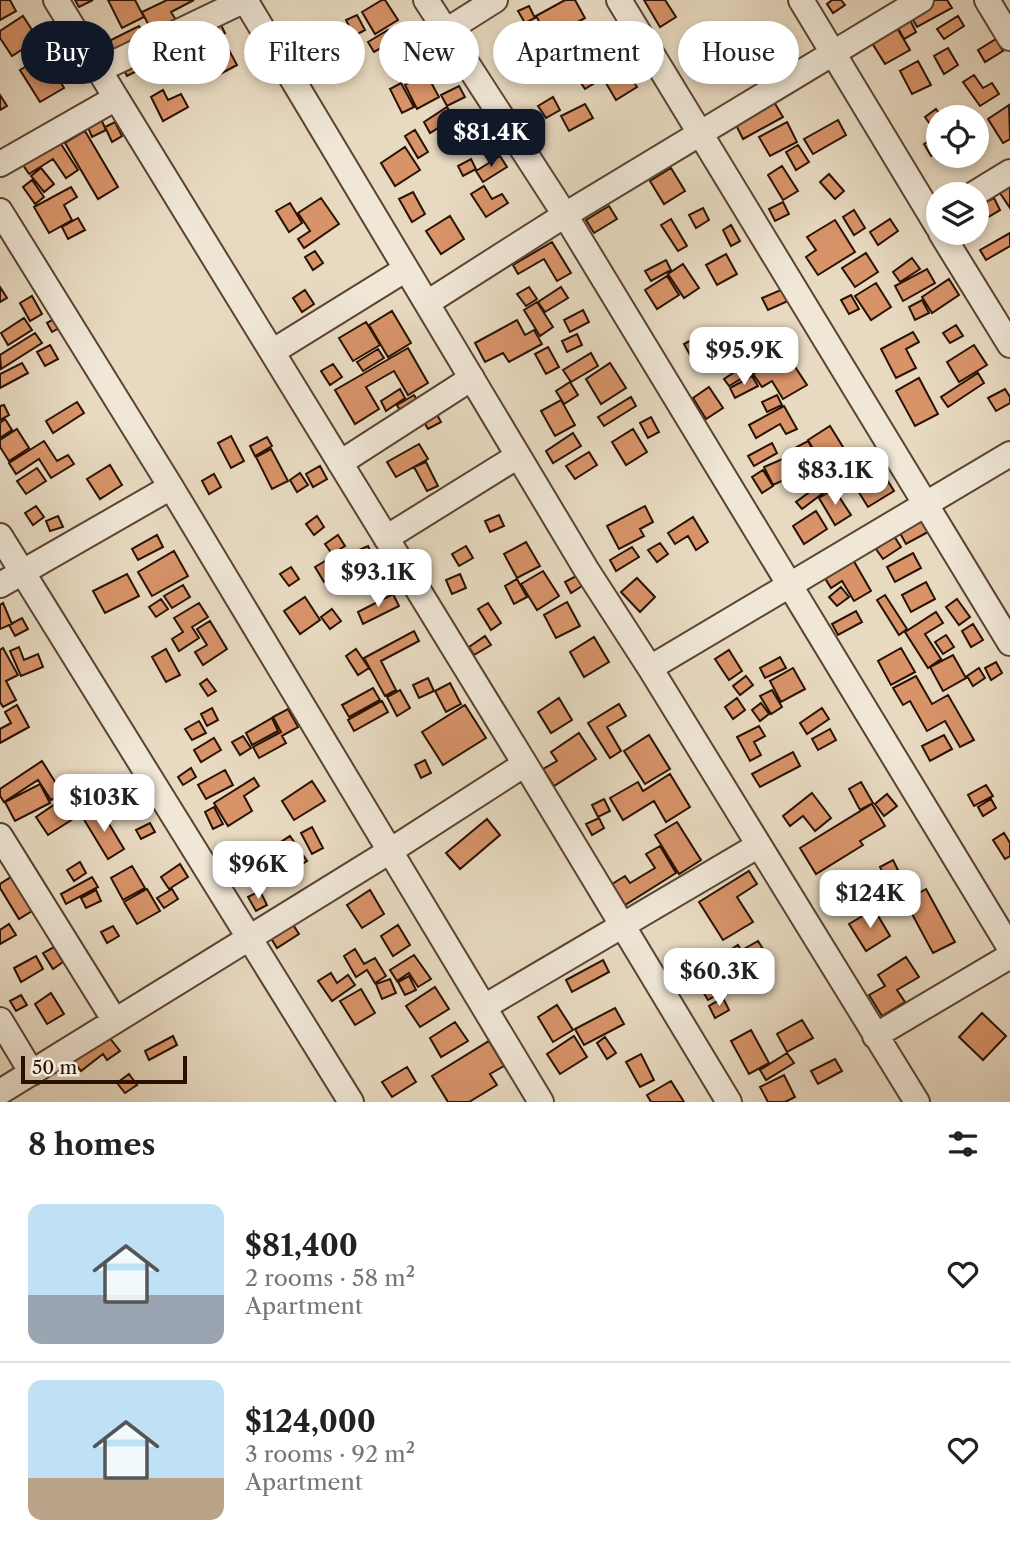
<!DOCTYPE html>
<html lang="en">
<head>
<meta charset="utf-8">
<style>
	:root { --surface:#fff; --page:#f2f2f2; --text:#222; --muted:#767676; --line:#e0e0e0; --accent:#111827 }
	body { margin:0; font-family:"Libre Caslon Text",serif; background:var(--page); color:var(--text); height:100vh; display:flex; flex-direction:column; font-size:26px; white-space:nowrap }
	* { box-sizing:border-box; margin:0 }
	p { font-size:23px; color:var(--muted) }
	.icon { flex:none; width:38px; height:38px; fill:none; stroke:currentColor; stroke-width:2; stroke-linecap:round; stroke-linejoin:round }
	.map { position:relative; height:1102px; overflow:hidden }
	.drawer { display:flex; flex-direction:column; background:var(--surface); flex:1 }
	.drawer>* { flex:none }
	.hud { position:absolute; left:21px; top:21px; width:970px; height:63px; display:flex; gap:14px }
	.controls { position:absolute; left:926px; top:105px; display:grid; gap:14px }
	.controls a { display:grid; place-items:center; width:63px; height:63px; border-radius:50%; background:var(--surface); box-shadow:0 4px 10px #0003; font-size:35px }
	.scale { position:absolute; left:21px; bottom:18px; width:166px; box-sizing:border-box; padding-left:7px; border:4px solid #291102; border-top:0; font-size:19px; line-height:24px; white-space:nowrap; color:#291102; -webkit-text-stroke:5px #f0e7d7; paint-order:stroke }
	.price { position:absolute; translate:-50% -60px; padding:0 16px; border-radius:14px; background:#fff; color:#222; font-size:23px; line-height:46px; filter:drop-shadow(0 2px 4px #0008) }
	.price::after { content:''; position:absolute; left:50%; top:42px; width:21px; height:16px; margin-left:-10px; background:inherit; clip-path:polygon(0 0,100% 0,50% 100%) }
	.price.active { background:var(--accent); color:#fff }
	ul { padding:0; list-style:none }
	li { display:flex; align-items:center; gap:21px; height:175px; padding:0 28px }
	li+li { border-top:2px solid var(--line) }
	li span { display:grid; place-items:center; flex:none; width:196px; height:140px; border-radius:14px; color:#555 }
	li>.icon { margin-inline-start:auto }
	span .icon { width:84px; height:84px; fill:#fffc; stroke-width:1 }
	li b { font-size:30px }
	h2 { display:flex; justify-content:space-between; align-items:center; height:84px; padding:0 28px; font-size:30px }
	.chip { padding:0 24px; border-radius:32px; background:var(--surface); box-shadow:0 4px 10px #0003; font-size:24px; line-height:63px }
	.chip.active { background:var(--accent); color:#fff }
	.map>svg:first-child { display:block }
	.building { fill:#d89369; stroke:#291102; stroke-width:2 }
	.lines { fill:none; stroke-linecap:round; stroke-linejoin:round }
	.minor-casing { stroke:#594332; stroke-width:28 }
	.minor { stroke:#f0e7d7; stroke-width:24 }
</style>
</head>
<body>
<div class="map">
<svg width="1010" height="1102" viewBox="0 0 1010 1102">
	<rect width="100%" height="100%" fill="#e8dac1"/>
	<filter id="stains"><feTurbulence type="fractalNoise" baseFrequency=".00286" numOctaves="4"/><feColorMatrix values="0 0 0 0 .2 0 0 0 0 .09 0 0 0 0 .02 0 0 0 .5 -.17"/></filter>
	<radialGradient id="worn" r=".72"><stop offset=".6" stop-color="#630" stop-opacity="0"/><stop offset="1" stop-color="#630" stop-opacity=".3"/></radialGradient>
	<path class="building" d="M0,0H10L16,11L0,20Z
		M75,0H93L79,7Z
		M108,0H135L144,17L122,28Z
		M167,0H194L171,12L176,20L152,32L142,12Z
		M382,0H385L398,20L375,34L362,12Z
		M565,0H575L585,18L563,30L561,27L547,35L536,16Z
		M644,0H665L676,17L660,27Z
		M832,0H841L845,5L833,13L827,4Z
		M932,0H947L952,8L917,27L909,13Z
		M529,6L535,18L525,23L518,11Z
		M907,14L916,32L904,39L894,21Z
		M357,15L365,30L354,36L346,20Z
		M23,16L38,39L12,56L0,38V31Z
		M958,16L964,26L944,39L937,29Z
		M220,23L225,33L211,41L206,29Z
		M587,23L592,33L566,47L560,37Z
		M139,26L157,61L127,76L109,41Z
		M166,27L180,52L166,59L153,35Z
		M897,28L910,50L885,64L872,43Z
		M388,30L394,41L374,52L368,42Z
		M525,32L533,52L519,57L511,37Z
		M996,39L1003,51L985,62L978,50Z
		M224,41L237,65L213,78L200,54Z
		M948,48L958,65L944,74L934,56Z
		M192,49L202,68L174,83L164,63Z
		M45,55L64,88L40,102L20,70Z
		M618,57L637,87L616,100L603,78L585,89L579,80Z
		M918,61L931,85L912,94L900,71Z
		M426,73L439,97L417,109L405,85Z
		M974,75L983,88L992,83L999,94L980,106L963,82Z
		M401,83L414,107L402,113L390,89Z
		M459,86L465,97L447,106L441,95Z
		M163,90L168,100L181,94L188,107L163,121L151,97Z
		M0,95L7,106L0,110Z
		M553,97L560,110L546,118L538,106Z
		M774,102L783,117L743,139L735,123Z
		M585,104L593,118L569,131L561,116Z
		M1009,105L1010,139L1003,143L988,119Z
		M447,107L454,118L430,133L424,122Z
		M936,109L942,117H938V122L932,127L925,117Z
		M101,119L106,130L92,137L87,125Z
		M838,120L846,135L813,154L804,139Z
		M115,122L122,136L112,142L105,127Z
		M787,122L797,142L770,156L759,137Z
		M415,130L428,152L418,158L405,136Z
		M85,131L118,187L98,199L65,143Z
		M938,135V152L931,156L924,144Z
		M59,141L78,170L66,178L53,159L29,174L23,165Z
		M798,145L809,162L796,170L786,152Z
		M405,147L420,170L395,186L381,163Z
		M500,156L507,167L483,182L476,171Z
		M471,159L476,169L463,176L458,166Z
		M782,166L798,191L783,200L768,175Z
		M41,168L54,184L44,192L31,176Z
		M671,168L685,191L664,204L650,181Z
		M829,174L844,191L835,199L820,182Z
		M32,180L44,197L35,204L23,187Z
		M484,186L492,199L502,194L508,203L486,217L471,194Z
		M1010,186V208L1000,193Z
		M71,187L77,197L64,205L72,220L49,233L34,207Z
		M413,192L425,214L412,222L399,199Z
		M321,198L339,224L304,248L298,239L310,231L298,213Z
		M994,198L1000,210L980,222L976,216V207Z
		M783,202L789,214L775,221L769,209Z
		M290,203L302,223L289,232L276,211Z
		M609,206L617,219L594,233L586,220Z
		M703,208L709,220L696,228L689,215Z
		M854,210L865,228L854,235L843,217Z
		M450,216L464,239L441,254L426,231Z
		M78,218L85,230L68,239L62,227Z
		M671,219L687,246L678,251L661,225Z
		M890,219L898,231L878,245L870,232Z
		M835,220L855,252L818,275L806,257L816,250L807,237Z
		M731,225L740,241L731,246L723,230Z
		M1010,233V246L986,260L980,250Z
		M552,242L571,273L557,281L544,259L518,274L513,265Z
		M315,251L323,263L313,270L305,257Z
		M866,253L878,272L855,287L842,268Z
		M726,254L737,274L717,285L706,265Z
		M912,258L920,269L900,282L893,272Z
		M666,260L671,270L651,281L645,271Z
		M683,264L699,288L684,298L668,274Z
		M927,269L935,283L903,301L895,286Z
		M667,276L679,295L657,309L645,290Z
		M949,279L959,295L932,313L922,297Z
		M876,283L891,307L871,320L855,296Z
		M0,287L7,298L0,302Z
		M529,287L537,299L526,306L517,294Z
		M561,287L568,298L545,312L538,302Z
		M783,289L788,301L768,310L762,298Z
		M305,290L314,304L302,312L293,298Z
		M851,295L859,309L849,314L841,300Z
		M32,296L42,314L30,321L20,303Z
		M922,300L929,313L915,320L909,307Z
		M537,302L553,327L540,336L524,310Z
		M583,310L589,322L570,332L564,320Z
		M392,311L411,343L388,357L369,325Z
		M63,314L68,323L52,332L47,323Z
		M24,318L32,330L8,345L1,333Z
		M517,320L525,335L534,330L542,344L509,362L503,353L485,362L475,343Z
		M366,322L380,345L353,361L339,338Z
		M956,325L963,336L950,343L943,333Z
		M780,330L790,347L753,369L743,352Z
		M913,332L919,342L906,349L916,368L896,378L881,349Z
		M35,333L42,343L1,369L0,355Z
		M577,334L582,345L567,352L562,341Z
		M728,337L736,350L722,358L715,345Z
		M695,338L701,349L690,355L684,344Z
		M50,345L58,359L45,366L37,352Z
		M974,345L987,365L959,382L947,362Z
		M548,347L559,367L546,374L535,354Z
		M408,348L428,383L408,395L394,371L366,387L379,409L355,424L335,390Z
		M378,349L384,358L363,371L357,362Z
		M591,353L598,366L571,382L563,370Z
		M786,353L807,385L783,399L772,381L762,387L753,374Z
		M22,363L28,373L0,388V374Z
		M610,363L626,388L601,404L586,379Z
		M333,364L342,377L330,385L321,371Z
		M744,366L749,374L729,386L724,379Z
		M978,373L984,383L948,407L941,397Z
		M752,376L758,386L735,398L730,388Z
		M919,378L938,414L915,426L896,391Z
		M570,382L578,395L564,404L556,391Z
		M709,387L723,408L706,419L693,398Z
		M400,389L405,398L386,411L381,401Z
		M1005,389L1010,397V403L996,411L988,398Z
		M414,395L421,407L404,418L397,405Z
		M777,395L782,405L767,412L762,402Z
		M631,397L636,406L604,426L598,417Z
		M561,400L575,425L555,436L541,411Z
		M77,402L84,413L53,433L46,421Z
		M4,405L9,415L0,420V406Z
		M784,406L797,429L786,434L780,424L756,438L749,425Z
		M434,409L441,422L428,429L421,417Z
		M651,417L659,432L648,438L640,423Z
		M5,419L12,430L0,438V423Z
		M830,426L848,455L839,461L833,451L819,459L808,440Z
		M17,429L29,448L9,461L0,447V440Z
		M633,429L647,452L626,465L612,442Z
		M573,433L581,446L553,463L546,451Z
		M231,436L244,461L231,468L218,443Z
		M267,437L272,446L255,456L250,446Z
		M44,441L57,461L68,455L74,464L51,478L39,459L16,474L9,463Z
		M808,441L828,478L813,486L793,449Z
		M772,443L777,453L754,466L748,456Z
		M419,444L428,459L396,477L387,462Z
		M271,449L288,481L272,489L256,457Z
		M589,452L597,465L575,479L566,466Z
		M787,457L795,475L773,485L764,467Z
		M426,462L438,486L427,491L414,467Z
		M876,462L894,491L868,507L850,478Z
		M110,465L122,485L100,499L87,479Z
		M320,466L327,479L313,487L306,474Z
		M37,468L46,481L26,494L17,481Z
		M763,470L773,486L762,493L752,477Z
		M300,473L308,485L297,492L290,480Z
		M214,474L221,487L209,494L202,481Z
		M826,480L831,487L802,509L796,502Z
		M834,489L851,515L835,525L819,498Z
		M36,506L44,517L33,525L25,513Z
		M645,506L653,522L640,529L644,536L619,549L607,526Z
		M816,511L827,529L804,544L793,526Z
		M918,514L928,532L906,544L896,526Z
		M499,515L504,526L490,532L485,521Z
		M58,516L63,527L50,531L46,521Z
		M317,516L324,527L314,535L306,524Z
		M693,517L708,542L696,550L688,536L675,544L668,533Z
		M157,535L163,547L138,560L132,549Z
		M338,535L345,546L332,554L325,544Z
		M894,536L901,547L883,559L876,549Z
		M526,542L540,566L517,578L504,554Z
		M660,543L668,554L657,562L648,550Z
		M368,546L373,557L358,564L352,553Z
		M466,546L473,558L459,566L452,554Z
		M632,547L639,557L616,571L610,560Z
		M174,551L188,576L152,596L138,572Z
		M913,553L921,568L895,582L887,567Z
		M337,554L346,569L324,582L315,567Z
		M852,558L871,591L854,601L842,581L831,588L823,575Z
		M291,567L299,579L289,586L280,574Z
		M543,571L559,596L537,610L521,584Z
		M127,574L139,596L105,613L93,591Z
		M460,574L466,588L452,594L446,580Z
		M576,576L582,586L571,593L565,582Z
		M637,578L655,597L640,612L621,592Z
		M517,579L527,597L514,604L505,586Z
		M926,582L935,599L911,612L902,595Z
		M183,585L190,597L172,608L164,596Z
		M841,587L849,597L837,606L829,597Z
		M393,594L399,606L363,624L358,612Z
		M885,595L907,629L899,635L877,600Z
		M305,597L320,620L300,634L284,611Z
		M161,599L168,609L156,617L149,607Z
		M957,599L970,617L959,625L946,607Z
		M567,602L580,626L556,638L544,615Z
		M3,603L12,624L0,629V605Z
		M199,603L208,617L192,627L199,638L179,651L172,639L183,632L174,618Z
		M488,603L501,623L491,630L478,609Z
		M332,609L341,621L330,629L321,617Z
		M856,611L862,622L838,635L832,624Z
		M936,612L943,623L925,634L941,659L928,668L905,632Z
		M22,618L28,629L15,636L9,625Z
		M210,621L227,649L203,665L195,652L207,645L197,629Z
		M973,624L983,640L971,647L962,631Z
		M414,631L419,641L381,661L396,690L385,696L364,658Z
		M946,635L954,647L943,654L935,642Z
		M485,636L491,645L474,655L469,647Z
		M594,637L609,662L584,677L570,652Z
		M19,647L24,660L38,654L43,667L21,676L10,651Z
		M3,648L18,675L6,681L16,700L3,707L0,702V650Z
		M901,648L915,672L891,685L878,661Z
		M166,649L180,675L166,682L152,657Z
		M356,649L369,668L358,675L346,656Z
		M729,650L742,671L729,680L715,659Z
		M953,655L966,678L943,691L930,667Z
		M780,657L786,668L765,678L760,668Z
		M996,662L1002,673L991,680L985,668Z
		M793,668L805,689L781,702L770,681Z
		M979,668L985,678L973,686L967,676Z
		M746,676L753,685L740,695L733,686Z
		M916,676L932,704L948,695L974,740L960,747L945,721L927,731L910,701L903,705L893,688Z
		M428,678L434,691L419,698L413,685Z
		M207,679L216,691L208,696L200,684Z
		M450,683L461,704L446,712L435,691Z
		M373,688L380,700L349,717L342,705Z
		M400,690L410,708L397,716L387,697Z
		M772,690L782,707L771,714L760,696Z
		M559,698L572,720L551,733L538,712Z
		M737,698L745,710L733,719L725,707Z
		M382,701L388,712L354,731L348,720Z
		M761,703L769,714L760,721L752,710Z
		M619,704L626,716L607,727L621,751L610,758L588,723Z
		M17,705L29,727L0,743V729L11,723L5,712Z
		M465,705L486,738L443,765L422,732Z
		M212,708L218,720L207,726L201,714Z
		M822,708L829,719L807,734L800,723Z
		M288,709L298,727L282,736L286,743L259,758L253,747L281,732L273,717Z
		M272,718L278,731L252,745L246,733Z
		M199,721L206,733L192,740L185,729Z
		M759,726L765,736L754,742L761,755L750,761L737,737Z
		M830,729L836,740L818,750L812,739Z
		M579,733L596,759L554,786L543,769L557,761L551,752Z
		M649,735L670,769L645,784L624,751Z
		M944,735L952,749L930,761L922,746Z
		M243,736L251,748L240,755L232,742Z
		M214,738L221,750L201,762L194,750Z
		M793,752L800,766L760,787L752,774Z
		M425,760L431,773L421,778L415,765Z
		M42,761L62,793L51,800L38,780L4,802L0,796V789Z
		M191,768L196,777L183,785L178,777Z
		M225,770L233,785L206,799L198,785Z
		M670,774L690,807L666,822L654,801L623,820L610,798L638,782L643,791Z
		M254,778L259,786L244,796L252,811L228,826L214,803Z
		M312,781L325,801L294,820L282,801Z
		M861,782L873,803L860,810L849,789Z
		M40,784L50,803L15,821L5,802Z
		M986,785L993,796L974,806L968,795Z
		M812,793L831,818L815,831L803,816L790,826L783,816Z
		M887,794L897,806L884,816L875,804Z
		M604,799L610,811L598,817L592,805Z
		M991,799L996,808L983,816L978,807Z
		M61,800L73,819L48,835L36,817Z
		M872,804L885,826L860,841L863,845L816,874L800,848Z
		M214,807L223,824L213,829L205,812Z
		M100,809L124,849L108,859L83,818Z
		M599,818L604,828L592,835L586,824Z
		M487,819L500,835L460,869L446,853Z
		M677,822L701,860L679,874L655,835Z
		M150,823L155,832L141,839L136,830Z
		M312,827L323,848L312,854L301,833Z
		M1004,833L1010,843V856L1005,859L993,840Z
		M290,836L307,861L268,886L252,861Z
		M660,846L676,873L625,905L612,884L625,876L630,883L655,868L646,854Z
		M893,860L898,870L885,877L880,867Z
		M80,862L86,873L74,881L67,870Z
		M180,864L188,877L169,889L161,877Z
		M132,866L145,888L123,900L111,878Z
		M749,871L757,884L737,897L753,922L723,940L699,902Z
		M852,876L861,891L840,904L831,889Z
		M11,877L32,911L19,919L0,888V884Z
		M92,877L98,887L66,904L61,894Z
		M871,882L882,900L872,906L862,888Z
		M908,884L914,894L900,902L894,892Z
		M147,889L160,911L137,924L124,902Z
		M172,889L178,899L164,908L157,898Z
		M926,889L955,942L933,953L905,901Z
		M96,890L101,901L86,908L81,898Z
		M370,890L384,914L362,928L347,905Z
		M260,891L267,905L256,911L248,897Z
		M874,909L890,936L866,951L849,924Z
		M290,920L299,934L277,948L269,935Z
		M9,924L16,935L0,944V930Z
		M398,925L410,945L393,956L381,936Z
		M113,926L119,936L107,943L101,932Z
		M758,941L771,962L756,972L742,950Z
		M738,945L747,960L735,968L725,953Z
		M54,947L63,962L53,969L43,953Z
		M355,949L364,964L375,958L386,976L375,983L367,970L356,977L344,956Z
		M414,955L431,979L418,987L409,973L397,981L390,970Z
		M36,956L43,969L21,982L14,968Z
		M706,956L727,989L708,1000L688,967Z
		M906,957L919,977L897,990L905,1002L882,1016L869,995L885,986L878,975Z
		M603,960L609,972L572,992L566,980Z
		M754,972L763,985L751,992L743,979Z
		M331,973L337,983L348,975L355,985L332,1001L318,981Z
		M409,976L416,990L405,995L398,982Z
		M390,979L396,993L382,999L376,984Z
		M435,987L449,1009L420,1027L406,1006Z
		M361,989L375,1013L355,1025L340,1001Z
		M51,993L64,1014L47,1024L35,1004Z
		M21,995L27,1005L16,1011L10,1001Z
		M723,998L729,1010L715,1018L709,1006Z
		M557,1005L573,1030L553,1042L538,1017Z
		M615,1008L624,1024L584,1045L575,1029Z
		M982,1013L1006,1036L983,1060L959,1037Z
		M802,1020L813,1038L787,1052L777,1034Z
		M455,1022L468,1041L441,1057L430,1038Z
		M751,1030L769,1063L749,1074L731,1041Z
		M105,1032L120,1051L107,1060L103,1054L81,1071L71,1058Z
		M173,1036L177,1045L149,1060L145,1051Z
		M574,1036L587,1057L560,1074L547,1054Z
		M605,1037L616,1053L607,1059L597,1043Z
		M489,1041L504,1066L490,1074L497,1085L469,1102H448L432,1076Z
		M787,1053L794,1063L766,1080L760,1070Z
		M641,1054L654,1080L640,1087L626,1062Z
		M835,1059L842,1071L818,1084L811,1071Z
		M407,1067L416,1082L392,1097L382,1082Z
		M129,1074L137,1085L125,1093L117,1083Z
		M784,1075L795,1097L785,1102H768L760,1087Z
		M671,1081L684,1102H651L647,1095Z"/>
	<g class="lines">
		<defs>
			<path id="minor" d="M56,0L525,764L729,1102
				M245,0L586,569L650,668L917,1102
				M426,0L565,215L1010,948
				M619,0L1010,643
				M801,0L938,227
				M987,0L1010,38
				M446,31L495,0
				M99,70L245,0
				M0,164L116,98
				M974,194L1010,172
				M0,211L171,487L541,1102
				M941,233L1010,345
				M427,303L565,215L921,0
				M272,352L406,269
				M340,463L472,378
				M0,536L351,1102
				M386,538L518,456
				M0,585L171,487
				M650,668L1010,454
				M0,836L115,1021
				M484,1007L759,845
				M0,1020L32,1073
				M875,1036L1010,956
				M0,1092L390,851L525,764"/>
		</defs>
		<use href="#minor" class="minor-casing"/>
		<use href="#minor" class="minor"/>
	</g>
	<rect width="100%" height="100%" filter="url(#stains)"/>
	<rect width="100%" height="100%" fill="url(#worn)"/>
</svg>
<div class="controls">
<a><svg class="icon" aria-label="locate" viewBox="0 0 24 24"><circle cx="12" cy="12" r="6"/><path d="M12 2v4M12 18v4M2 12h4M18 12h4"/></svg></a>
<a><svg class="icon" aria-label="layers" viewBox="0 0 24 24"><path d="M12 4l9 5-9 5-9-5zM3 14l9 5 9-5"/></svg></a>
</div>
<div class="scale">50 m</div>
<b class="price active" style="left:491px;top:169px">$81.4K</b>
<b class="price" style="left:744px;top:387px">$95.9K</b>
<b class="price" style="left:835px;top:507px">$83.1K</b>
<b class="price" style="left:378px;top:609px">$93.1K</b>
<b class="price" style="left:104px;top:834px">$103K</b>
<b class="price" style="left:258px;top:901px">$96K</b>
<b class="price" style="left:870px;top:930px">$124K</b>
<b class="price" style="left:719px;top:1008px">$60.3K</b>
<div class="hud">
<a class="chip active">Buy</a>
<a class="chip">Rent</a>
<a class="chip">Filters</a>
<a class="chip">New</a>
<a class="chip">Apartment</a>
<a class="chip">House</a>
</div>
</div>
<section class="drawer">
<h2>8 homes<svg class="icon" aria-label="filters" viewBox="0 0 24 24"><path d="M4 7h16M4 17h16"/><circle cx="9" cy="7" r="2"/><circle cx="15" cy="17" r="2"/></svg></h2>
<ul>
<li><span style="background:linear-gradient(#bfe0f5 65%,#9aa5b1 0)"><svg class="icon" aria-label="home" viewBox="0 0 24 24"><path d="M3 11l9-7 9 7M6 9v11h12V9"/></svg></span><div><b>$81,400</b><p>2 rooms · 58 m²</p><p>Apartment</p></div><svg class="icon" aria-label="heart" viewBox="0 0 24 24"><path d="M12 20l-8-8c-3-5 5-10 8-4 3-6 11-1 8 4z"/></svg></li>
<li><span style="background:linear-gradient(#bfe0f5 70%,#b9a48a 0)"><svg class="icon" aria-label="home" viewBox="0 0 24 24"><path d="M3 11l9-7 9 7M6 9v11h12V9"/></svg></span><div><b>$124,000</b><p>3 rooms · 92 m²</p><p>Apartment</p></div><svg class="icon" aria-label="heart" viewBox="0 0 24 24"><path d="M12 20l-8-8c-3-5 5-10 8-4 3-6 11-1 8 4z"/></svg></li>
</ul>
</section>
</body>
</html>
